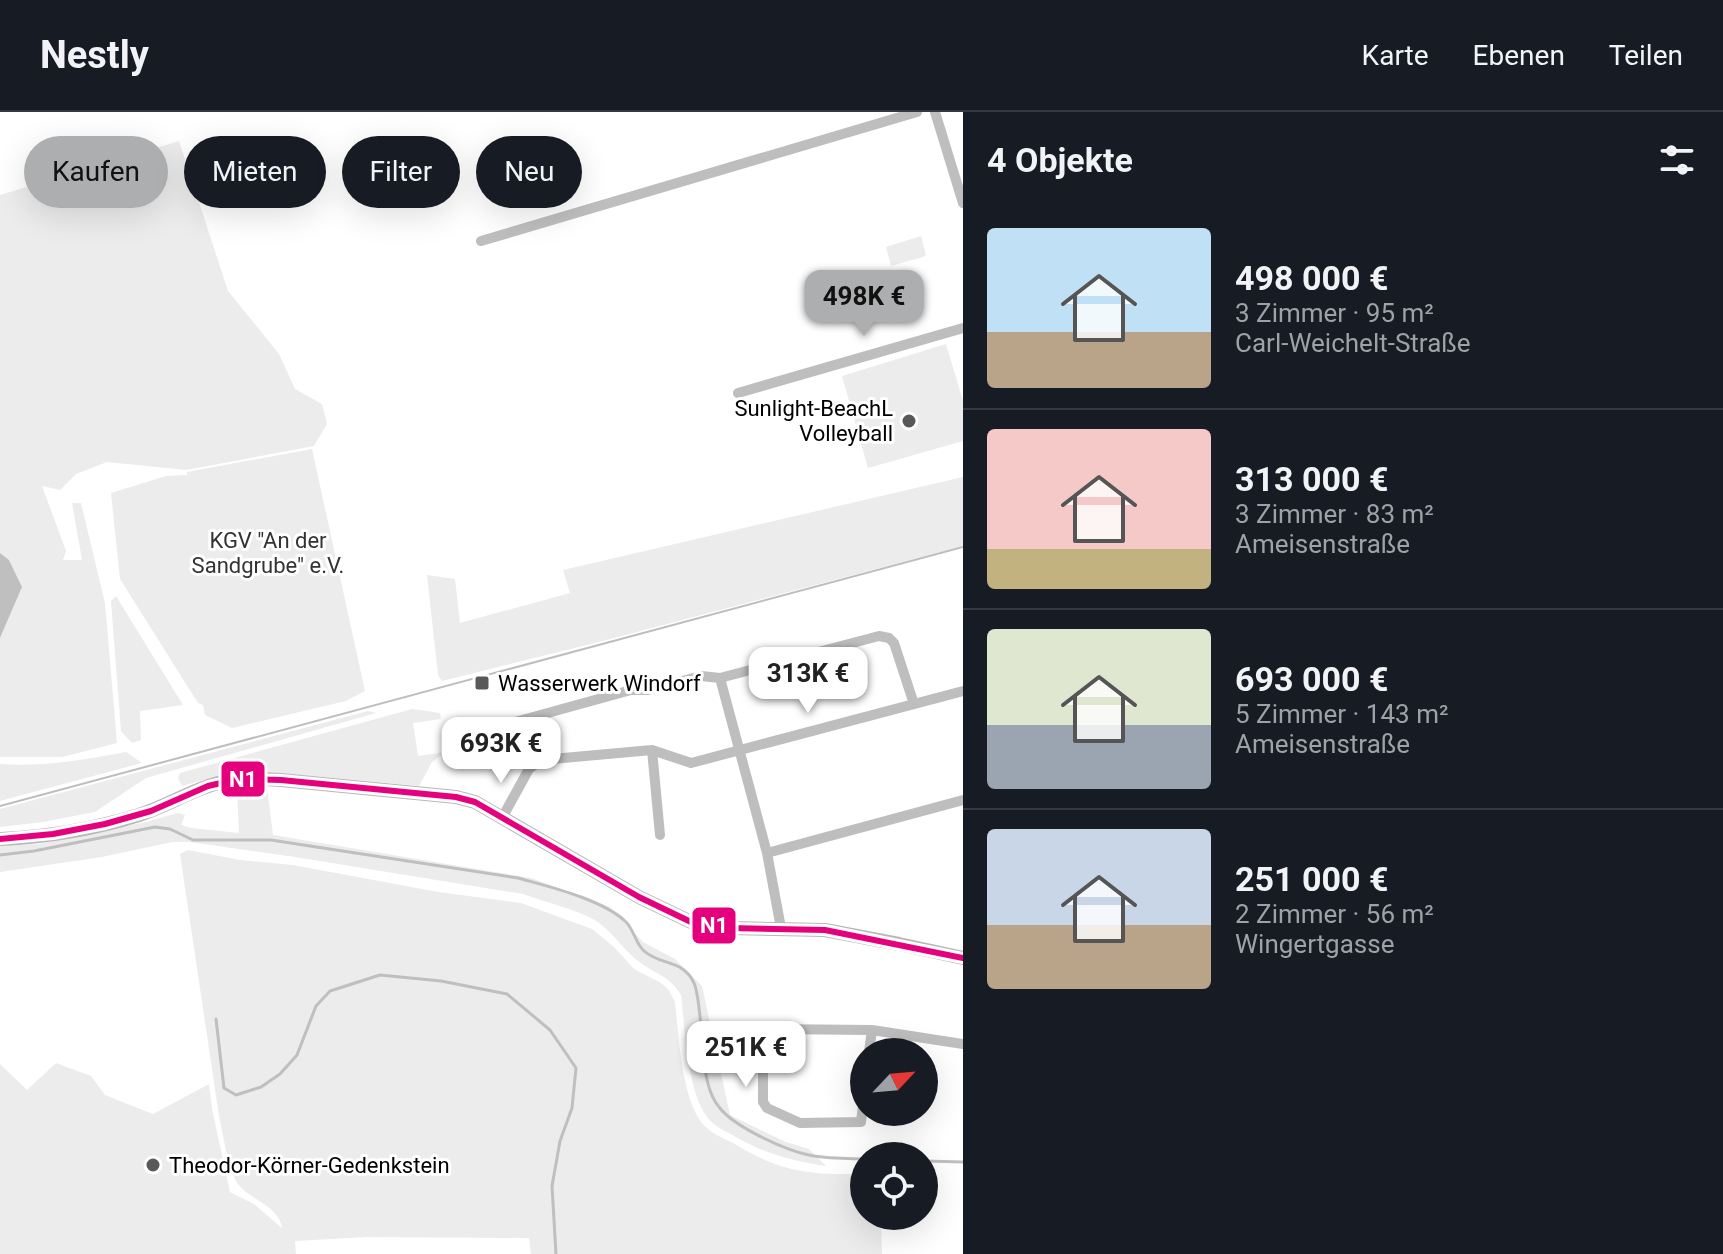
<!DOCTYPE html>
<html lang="de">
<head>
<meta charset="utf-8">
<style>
	:root { --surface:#171b24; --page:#20242c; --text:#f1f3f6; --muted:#9ea1a6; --line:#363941; --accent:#adaeaf }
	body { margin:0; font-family:Roboto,sans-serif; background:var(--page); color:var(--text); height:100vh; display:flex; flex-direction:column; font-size:30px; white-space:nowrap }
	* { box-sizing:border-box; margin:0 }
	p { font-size:26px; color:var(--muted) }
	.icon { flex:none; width:44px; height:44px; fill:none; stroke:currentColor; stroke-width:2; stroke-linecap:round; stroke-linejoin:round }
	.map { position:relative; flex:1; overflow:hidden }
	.side { display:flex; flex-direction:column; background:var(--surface); width:760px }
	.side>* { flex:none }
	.top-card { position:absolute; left:24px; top:24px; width:760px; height:72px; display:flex; gap:16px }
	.needle { width:52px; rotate:64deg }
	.fabs { position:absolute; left:850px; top:926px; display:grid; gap:16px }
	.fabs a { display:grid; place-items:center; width:88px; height:88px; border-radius:50%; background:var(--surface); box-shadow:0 8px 32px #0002; font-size:40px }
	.price { position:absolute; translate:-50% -68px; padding:0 18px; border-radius:16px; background:#fff; color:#222; font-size:26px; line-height:52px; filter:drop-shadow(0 2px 4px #0008) }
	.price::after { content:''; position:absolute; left:50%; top:48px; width:24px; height:18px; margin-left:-12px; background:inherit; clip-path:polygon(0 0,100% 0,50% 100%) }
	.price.on { background:var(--accent); color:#111 }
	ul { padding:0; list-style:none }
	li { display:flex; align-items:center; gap:24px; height:200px; padding:0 24px }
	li+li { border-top:2px solid var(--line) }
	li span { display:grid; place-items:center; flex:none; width:224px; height:160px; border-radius:8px; color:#555 }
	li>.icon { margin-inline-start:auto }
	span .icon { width:96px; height:96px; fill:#fffc; stroke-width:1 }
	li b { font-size:34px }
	h2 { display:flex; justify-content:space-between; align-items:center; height:96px; padding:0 24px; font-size:34px }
	.pill { padding:0 28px; border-radius:36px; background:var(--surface); box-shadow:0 8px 32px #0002; font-size:28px; line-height:72px }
	.pill.on { background:var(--accent); color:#111 }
	header { display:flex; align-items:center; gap:48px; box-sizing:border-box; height:112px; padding:0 40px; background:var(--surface); border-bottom:2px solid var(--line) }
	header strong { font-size:38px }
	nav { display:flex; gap:44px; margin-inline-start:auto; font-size:28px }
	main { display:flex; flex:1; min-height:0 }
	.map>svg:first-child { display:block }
	.green { fill:#ececec }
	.water { fill:#bfbfbf }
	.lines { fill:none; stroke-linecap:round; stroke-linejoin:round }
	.stream { stroke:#bfbfbf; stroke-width:3 }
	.street { stroke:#bebebe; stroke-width:10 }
	.secondary { stroke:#b8b8b8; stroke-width:14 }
	.tram { stroke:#bebebe; stroke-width:2 }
	.bus-1-casing { stroke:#fff; stroke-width:12 }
	.bus-1 { stroke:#e5007d; stroke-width:6 }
	.poi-dot { fill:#595959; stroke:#fff; stroke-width:3 }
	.labels { text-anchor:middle; stroke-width:6; stroke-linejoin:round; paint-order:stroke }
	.poi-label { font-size:22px; fill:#000; stroke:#fff; text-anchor:start }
	.park-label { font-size:22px; fill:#333; stroke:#fff }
	.line-badge { stroke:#fff; stroke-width:3 }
	.badge-label { font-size:22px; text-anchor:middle; font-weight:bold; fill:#fff }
</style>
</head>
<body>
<header>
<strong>Nestly</strong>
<nav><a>Karte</a><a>Ebenen</a><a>Teilen</a></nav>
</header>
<main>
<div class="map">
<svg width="963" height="1142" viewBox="0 0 963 1142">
	<rect width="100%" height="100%" fill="#fff"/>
	<path class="green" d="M179,29L228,179L279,242L295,277L322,292L327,312L314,334L186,358L107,350L76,362L60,378L42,374L66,439L63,448H82L72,391H81L105,491L117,631L62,645H0V526L22,475L9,448L0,441V83Z
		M921,124L926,143L923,145L891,154L886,135Z
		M946,232L963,289V329L868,356L842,264Z
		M312,337L365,579L346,589L232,616L205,603L203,593L198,591L120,467L111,381L166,364L187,363V360Z
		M963,365V434L591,532L442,569L438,563L427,463L455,467L460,511L570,481L563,458Z
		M116,484L183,593L140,599L141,628L132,631L121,619L111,489Z
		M412,597L440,601L441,607L413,611L418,644L446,640L432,650L419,674L259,659H235L182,674L178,666L180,661Z
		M368,599L376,601L146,666L95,700L43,710L0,715V697Z
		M126,640L142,651L0,689V652C43,655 84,648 126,640Z
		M267,675L273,723L531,766L610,795L643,830L675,847L702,874L730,1003L786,1030L809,1037L826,1054C787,1048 766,1042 732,1023C723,1018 713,1013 707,1005C687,978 685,916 681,883C667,861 657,864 638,849C622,837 611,817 593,807C571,796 545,790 523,782L295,745L190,730H172L102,745L0,760V733L38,732L146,710L178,701L185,703L181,713L191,716L239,721L237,676Z
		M188,738L240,748L293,753L438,780L521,791L592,817L614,835L634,857L661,871L669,878L675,890C679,923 681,984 702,1011C709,1020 722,1026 733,1031C754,1044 777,1055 802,1059C822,1063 844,1062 864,1062V1104H881L882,1142H531L529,1126L367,1125L295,1129L296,1142H0V952L27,978L56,951L91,964L105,983L153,1002L209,972L212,997L230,1080L254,1092L282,1116C279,1094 250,1088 238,1072C228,1058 223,1021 219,1004L180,742Z"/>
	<path class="water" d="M0,441L9,448L22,475L0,526Z"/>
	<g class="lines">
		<path class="stream" d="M0,743L34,739L155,715L170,717L193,728H271L518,766C550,775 601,787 625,809C634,817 635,831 644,839C661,854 683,847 694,871C701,887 701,930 704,950C706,965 709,983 719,995C734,1015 785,1038 809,1043C826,1047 846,1046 864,1047
			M216,907L224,976L236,983L261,975L280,962L297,943L316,894L330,879L380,863L441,869L507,882L550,918L576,956L572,996L560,1029L552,1074L556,1142
			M924,1049L963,1050"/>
		<path class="street" d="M935,0L963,91
			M481,129L917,0
			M738,281L963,216
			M720,566L767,741L781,816
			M515,610L631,578H648L701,564L720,566L879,524L889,526L894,531L914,592
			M652,638L660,723
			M502,706L529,657L541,648L652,638L691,651L963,579
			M767,741L963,688
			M869,940L872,918
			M864,984L861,1010L800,1011L767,996L763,990V920L767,917L872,918L963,932"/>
		<path class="secondary" d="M0,727C48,725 94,717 139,703C170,693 199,673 232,668C248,665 264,667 281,668L456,685L475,690L639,785L691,810L729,816L825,818L899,832L963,846"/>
		<path class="tram" d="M0,694L963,435"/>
		<defs>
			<path id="bus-1" d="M0,727L53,722L105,712L151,699L208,674L238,667L281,668L456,685L475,690L639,785L691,810L729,816L825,818L963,846"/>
		</defs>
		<use href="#bus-1" class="bus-1-casing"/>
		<use href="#bus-1" class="bus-1"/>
	</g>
	<g class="poi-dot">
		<circle cx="909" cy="309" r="8"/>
		<rect x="474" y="563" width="16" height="16" rx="4"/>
		<circle cx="153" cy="1053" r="8"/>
	</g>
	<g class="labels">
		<g class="poi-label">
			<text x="893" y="304" text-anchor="end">Sunlight-BeachL<tspan x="893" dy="25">Volleyball</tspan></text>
			<text x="498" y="579">Wasserwerk Windorf</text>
			<text x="169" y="1061">Theodor-Körner-Gedenkstein</text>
		</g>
		<g class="park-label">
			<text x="268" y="436">KGV "An der<tspan x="268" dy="25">Sandgrube" e.V.</tspan></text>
		</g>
	</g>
	<g class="line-badge">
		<rect x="220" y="648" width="46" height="38" rx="8" fill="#e5007d"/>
		<rect x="691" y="794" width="46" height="39" rx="8" fill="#e5007d"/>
	</g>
	<g class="badge-label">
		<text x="243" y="675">N1</text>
		<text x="714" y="821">N1</text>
	</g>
</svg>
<div class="fabs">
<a><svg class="needle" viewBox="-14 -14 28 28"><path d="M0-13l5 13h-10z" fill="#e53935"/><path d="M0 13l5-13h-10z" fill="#9ea1a6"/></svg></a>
<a><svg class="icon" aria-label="locate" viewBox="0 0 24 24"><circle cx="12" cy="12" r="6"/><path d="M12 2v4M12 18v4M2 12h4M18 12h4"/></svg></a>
</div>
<b class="price on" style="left:864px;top:226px">498K €</b>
<b class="price" style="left:808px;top:603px">313K €</b>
<b class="price" style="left:501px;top:673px">693K €</b>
<b class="price" style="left:746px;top:977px">251K €</b>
<div class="top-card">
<a class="pill on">Kaufen</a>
<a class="pill">Mieten</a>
<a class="pill">Filter</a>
<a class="pill">Neu</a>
</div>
</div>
<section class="side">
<h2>4 Objekte<svg class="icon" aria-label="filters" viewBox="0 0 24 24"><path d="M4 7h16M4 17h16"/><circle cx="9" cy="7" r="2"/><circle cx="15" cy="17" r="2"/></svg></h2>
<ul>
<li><span style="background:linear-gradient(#bfe0f5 65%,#b9a48a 0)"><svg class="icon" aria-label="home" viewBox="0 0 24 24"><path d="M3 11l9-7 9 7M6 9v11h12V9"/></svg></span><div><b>498 000 €</b><p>3 Zimmer · 95 m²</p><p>Carl-Weichelt-Straße</p></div></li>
<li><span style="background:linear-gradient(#f6c9c9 75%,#c2b280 0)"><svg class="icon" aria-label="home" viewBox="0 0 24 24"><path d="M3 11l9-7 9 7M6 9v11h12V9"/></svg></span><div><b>313 000 €</b><p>3 Zimmer · 83 m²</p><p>Ameisenstraße</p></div></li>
<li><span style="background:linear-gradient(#dfe7d0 60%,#9aa5b1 0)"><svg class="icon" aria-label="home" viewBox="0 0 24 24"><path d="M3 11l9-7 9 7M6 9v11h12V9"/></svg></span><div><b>693 000 €</b><p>5 Zimmer · 143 m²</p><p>Ameisenstraße</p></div></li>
<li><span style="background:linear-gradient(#c9d6e8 60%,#b9a48a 0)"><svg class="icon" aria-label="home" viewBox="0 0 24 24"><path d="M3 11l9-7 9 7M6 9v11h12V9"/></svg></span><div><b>251 000 €</b><p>2 Zimmer · 56 m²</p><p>Wingertgasse</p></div></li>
</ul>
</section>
</main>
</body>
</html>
